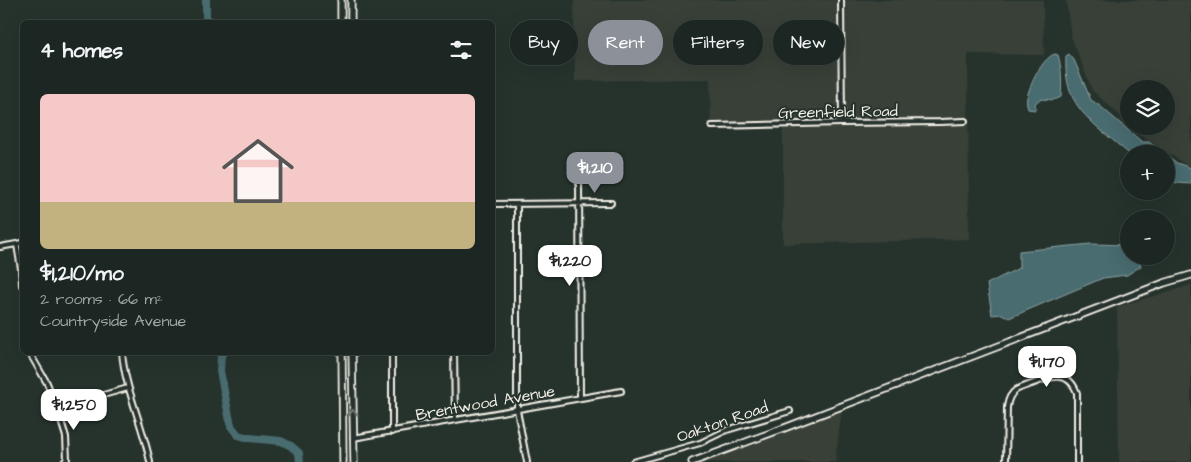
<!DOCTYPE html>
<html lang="en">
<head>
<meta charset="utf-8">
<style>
	:root { --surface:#1c2622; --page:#29322f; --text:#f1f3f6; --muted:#a0a5a5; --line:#3a4340; --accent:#8c9099 }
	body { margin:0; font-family:"Architects Daughter",sans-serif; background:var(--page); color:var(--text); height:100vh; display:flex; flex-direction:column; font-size:19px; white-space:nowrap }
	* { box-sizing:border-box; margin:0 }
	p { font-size:16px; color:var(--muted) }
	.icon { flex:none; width:28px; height:28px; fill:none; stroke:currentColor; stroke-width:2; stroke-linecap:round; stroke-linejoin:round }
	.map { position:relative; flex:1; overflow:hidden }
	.panel { position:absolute; left:20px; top:20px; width:475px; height:335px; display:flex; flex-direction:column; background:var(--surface); border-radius:8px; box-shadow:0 5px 20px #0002,0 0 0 1px var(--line) }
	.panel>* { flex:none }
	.guide { position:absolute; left:510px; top:20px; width:475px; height:45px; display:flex; gap:10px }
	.fabs { position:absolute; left:1120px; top:80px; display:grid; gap:10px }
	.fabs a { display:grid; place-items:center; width:55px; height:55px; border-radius:50%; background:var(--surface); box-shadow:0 5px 20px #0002,0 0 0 1px var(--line); font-size:25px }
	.price { position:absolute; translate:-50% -42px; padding:0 11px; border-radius:10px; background:#fff; color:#222; font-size:16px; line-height:32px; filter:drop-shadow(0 1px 2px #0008) }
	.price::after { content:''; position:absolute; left:50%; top:30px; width:15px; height:11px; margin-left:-8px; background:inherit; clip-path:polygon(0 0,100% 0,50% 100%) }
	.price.selected { background:var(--accent); color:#fff }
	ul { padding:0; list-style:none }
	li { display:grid; align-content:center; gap:10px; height:265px; padding:0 20px }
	li span { display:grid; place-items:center; height:155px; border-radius:8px; color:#555 }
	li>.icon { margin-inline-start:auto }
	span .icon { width:90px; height:90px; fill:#fffc; stroke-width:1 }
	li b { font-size:21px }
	h2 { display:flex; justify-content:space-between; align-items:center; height:60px; padding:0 20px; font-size:21px }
	.tag { padding:0 18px; border-radius:22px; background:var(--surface); box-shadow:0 5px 20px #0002,0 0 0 1px var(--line); font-size:18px; line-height:45px }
	.tag.selected { background:var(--accent); color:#fff }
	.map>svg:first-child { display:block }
	.built { fill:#394037 }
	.water { fill:#4a6c70; stroke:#8ea1a0 }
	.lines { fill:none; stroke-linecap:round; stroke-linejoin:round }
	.river { stroke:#4a6c70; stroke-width:8 }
	.street-casing { stroke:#f4f1e8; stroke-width:8 }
	.primary-casing { stroke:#f4f1e8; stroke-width:9 }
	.street { stroke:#26332d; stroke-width:4 }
	.primary { stroke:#26332d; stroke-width:5.5 }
	.oneway { stroke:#6e766e }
	.labels { text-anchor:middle; stroke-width:4; stroke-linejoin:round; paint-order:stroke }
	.street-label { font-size:16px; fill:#f4f1e8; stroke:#26332d }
</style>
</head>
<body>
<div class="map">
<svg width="1191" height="462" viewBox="0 0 1191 462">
	<rect width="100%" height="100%" fill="#26332d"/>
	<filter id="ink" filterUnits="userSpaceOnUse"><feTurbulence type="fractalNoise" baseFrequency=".02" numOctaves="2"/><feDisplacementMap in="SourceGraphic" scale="10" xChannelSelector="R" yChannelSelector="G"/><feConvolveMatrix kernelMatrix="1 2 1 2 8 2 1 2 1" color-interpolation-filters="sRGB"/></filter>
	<g filter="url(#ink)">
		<path class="built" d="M574,0H1043L1044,55L968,54L969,239L783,244V129L711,130L710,79L575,81Z
			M1066,0H1191V168L1138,133L1131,126H1166V89H1129V124L1092,90L1071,36Z
			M1191,285V462H1119L1117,307Z
			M842,409L835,462H703Z"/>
		<path class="water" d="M1055,54L1058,55C1062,68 1062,83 1061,97C1050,104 1040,94 1035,104L1036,108L1035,110L1028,109C1027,105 1026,101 1027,97C1030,85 1042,58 1055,54Z
			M1069,54L1074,60L1091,100L1100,106L1142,142H1149L1165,154C1158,154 1135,155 1130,154C1126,152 1113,140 1109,137C1079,112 1064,97 1066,56Z
			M1166,155L1177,163L1191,168V184L1177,183L1166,181Z
			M1091,244L1129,245V256H1138L1141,266L1127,275L1103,278L1009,318L1002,314L992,315L987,284L1019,268V251Z"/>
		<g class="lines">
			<path class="river" d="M206,0V18L208,22
				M224,352L221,355L220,371L231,426L238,435L249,438L281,441L291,446L299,453L300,462"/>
			<defs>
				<path id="street" d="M841,0L842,123
					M712,126L842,123L940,122L965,121
					M579,176L580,398
					M492,204L611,203
					M517,204V410L527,462
					M17,245L21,269L22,285
					M0,247L22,243
					M29,352L47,383L57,408L66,437L67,459L64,462
					M122,352C125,390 143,425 150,462
					M392,352V432
					M454,352L455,420
					M57,408L128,388
					M353,438L621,391
					M633,462L700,443L727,430L790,411
					M1006,462L1007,407C1008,400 1010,394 1016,390C1021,387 1029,385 1034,383C1051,376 1069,370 1077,393V462"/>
				<path id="primary" d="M341,0V22
					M351,0V22
					M342,352L343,462
					M352,352L354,462
					M692,462L787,427L1164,283L1191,275"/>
			</defs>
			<use href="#street" class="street-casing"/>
			<use href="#primary" class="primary-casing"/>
			<use href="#street" class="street"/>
			<use href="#primary" class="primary"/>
		</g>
		<defs><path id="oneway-chevron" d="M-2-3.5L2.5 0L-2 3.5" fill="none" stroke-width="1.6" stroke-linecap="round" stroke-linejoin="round" transform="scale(1.25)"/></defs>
		<use class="oneway" href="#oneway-chevron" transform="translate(353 413) rotate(-91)"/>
	</g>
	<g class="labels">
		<g class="street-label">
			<text transform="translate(838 111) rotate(-1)" y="6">Greenfield Road</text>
			<text transform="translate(485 402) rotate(-10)" y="6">Brentwood Avenue</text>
			<text transform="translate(722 421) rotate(-19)" y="6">Oakton Road</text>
		</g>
	</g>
</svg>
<div class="fabs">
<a><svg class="icon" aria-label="layers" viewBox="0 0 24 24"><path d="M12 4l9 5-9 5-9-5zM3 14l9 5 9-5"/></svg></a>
<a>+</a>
<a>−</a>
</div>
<b class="price selected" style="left:595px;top:194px">$1,210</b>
<b class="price" style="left:570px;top:287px">$1,220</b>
<b class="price" style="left:1047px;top:388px">$1,170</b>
<b class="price" style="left:74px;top:431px">$1,250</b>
<div class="guide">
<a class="tag">Buy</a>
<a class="tag selected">Rent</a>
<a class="tag">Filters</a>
<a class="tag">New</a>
</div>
<section class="panel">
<h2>4 homes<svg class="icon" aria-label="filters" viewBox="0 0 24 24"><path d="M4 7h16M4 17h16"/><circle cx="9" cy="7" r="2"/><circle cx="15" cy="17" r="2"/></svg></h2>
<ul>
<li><span style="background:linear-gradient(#f6c9c9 70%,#c2b280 0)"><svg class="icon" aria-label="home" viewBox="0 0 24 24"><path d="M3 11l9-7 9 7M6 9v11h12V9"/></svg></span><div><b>$1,210/mo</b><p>2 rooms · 66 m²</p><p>Countryside Avenue</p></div></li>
</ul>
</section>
</div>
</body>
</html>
